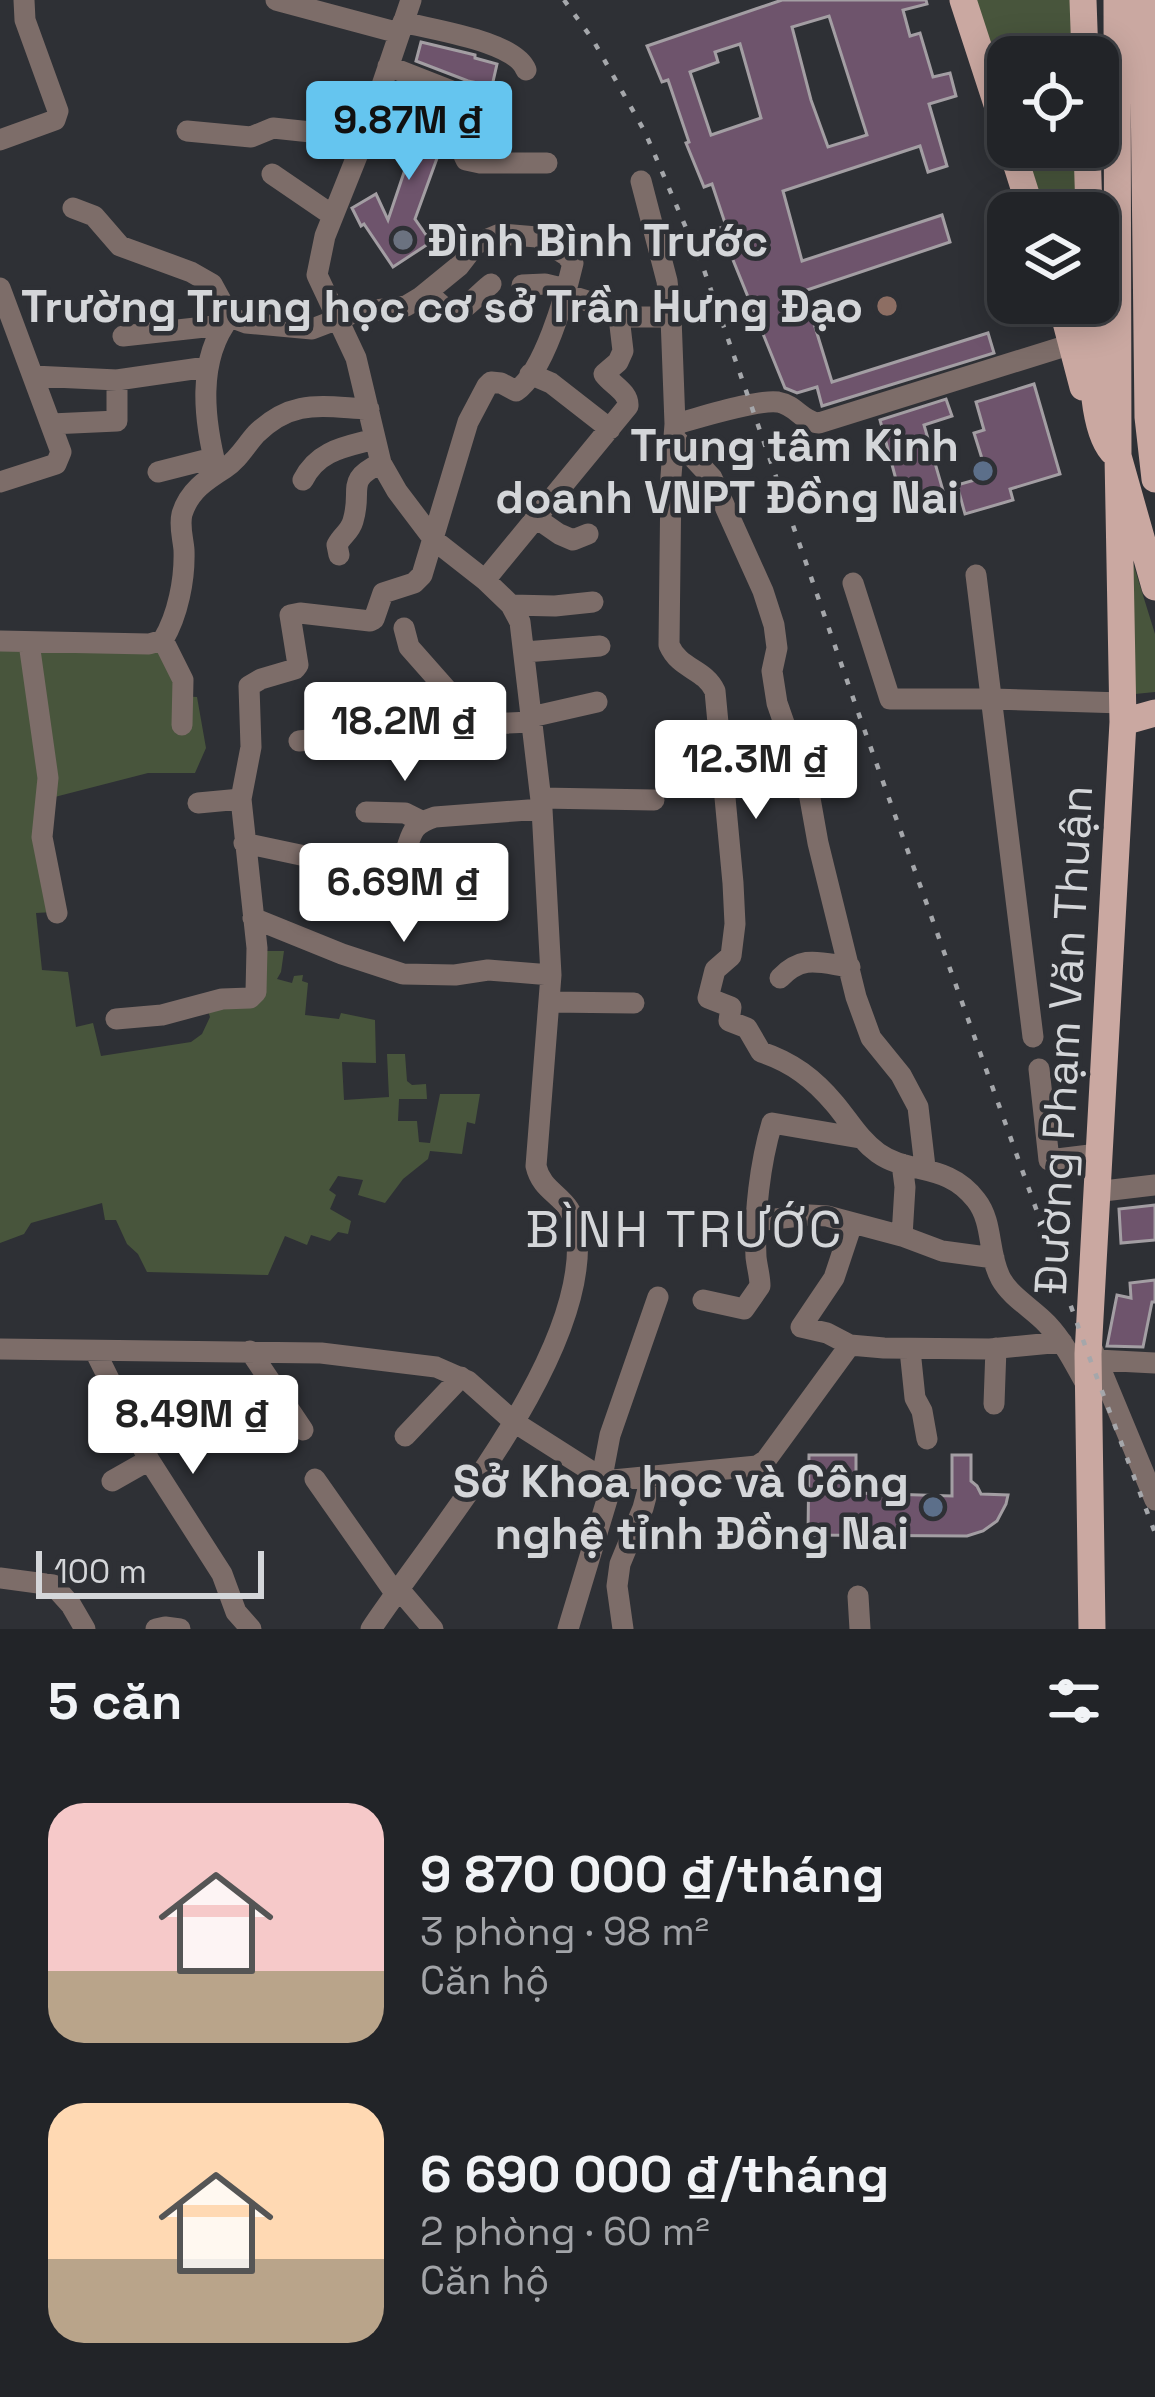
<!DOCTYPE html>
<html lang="vi">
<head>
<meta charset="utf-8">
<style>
	:root { --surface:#222428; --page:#2e3034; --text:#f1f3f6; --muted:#a2a4a8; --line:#3f4145; --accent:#65c5ef }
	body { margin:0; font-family:"Space Grotesk",sans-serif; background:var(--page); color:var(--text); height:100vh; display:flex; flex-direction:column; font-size:45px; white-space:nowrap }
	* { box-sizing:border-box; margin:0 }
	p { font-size:39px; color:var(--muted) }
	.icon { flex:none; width:66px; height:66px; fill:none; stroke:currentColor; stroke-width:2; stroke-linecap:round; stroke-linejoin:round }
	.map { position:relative; height:1629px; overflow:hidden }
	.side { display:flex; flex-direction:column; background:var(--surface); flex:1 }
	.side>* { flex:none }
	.fabs { position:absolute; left:987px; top:36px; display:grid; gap:24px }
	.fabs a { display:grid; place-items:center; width:132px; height:132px; border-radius:24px; background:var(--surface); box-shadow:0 6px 30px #0003,0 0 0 3px var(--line); font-size:60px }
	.scale { position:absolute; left:36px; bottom:30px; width:228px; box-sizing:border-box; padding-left:12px; border:6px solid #d4d6d9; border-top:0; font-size:33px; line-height:42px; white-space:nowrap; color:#d4d6d9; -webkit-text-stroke:9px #2e3035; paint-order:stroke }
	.price { position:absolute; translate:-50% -102px; padding:0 27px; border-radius:12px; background:#fff; color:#222; font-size:39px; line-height:78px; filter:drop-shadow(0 3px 6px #0008) }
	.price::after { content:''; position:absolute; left:50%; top:72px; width:36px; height:27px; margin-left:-18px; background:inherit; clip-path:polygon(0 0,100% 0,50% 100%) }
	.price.on { background:var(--accent); color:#111 }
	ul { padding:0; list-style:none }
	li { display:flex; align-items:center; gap:36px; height:300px; padding:0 48px }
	li span { display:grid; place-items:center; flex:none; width:336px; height:240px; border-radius:36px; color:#555 }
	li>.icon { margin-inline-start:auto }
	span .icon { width:144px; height:144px; fill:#fffc; stroke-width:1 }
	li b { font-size:51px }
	h2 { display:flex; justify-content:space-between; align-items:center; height:144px; padding:0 48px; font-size:51px }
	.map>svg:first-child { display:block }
	.green { fill:#48553c }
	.building { fill:#6e546c; stroke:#a39ea3; stroke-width:3; fill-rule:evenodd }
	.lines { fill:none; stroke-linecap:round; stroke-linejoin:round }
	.minor { stroke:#7d6d69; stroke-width:21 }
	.major { stroke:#caa8a1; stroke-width:27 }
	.rail { stroke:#a5a7ab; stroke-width:4.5; stroke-dasharray:6 12; stroke-linecap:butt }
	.worship-dot { fill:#6b7280; stroke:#2e3035; stroke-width:4.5 }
	.education-dot { fill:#8d6e63; stroke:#2e3035; stroke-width:4.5 }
	.service-dot { fill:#5c6f8a; stroke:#2e3035; stroke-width:4.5 }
	.labels { text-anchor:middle; stroke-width:9; stroke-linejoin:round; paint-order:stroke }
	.poi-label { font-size:45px; font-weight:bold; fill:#d4d6d9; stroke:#2e3035; text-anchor:end }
	.street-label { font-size:45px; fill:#d4d6d9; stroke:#2e3035 }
	.quarter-label { font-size:51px; letter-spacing:3px; fill:#d4d6d9; stroke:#2e3035 }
</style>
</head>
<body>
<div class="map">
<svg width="1155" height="1629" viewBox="0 0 1155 1629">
	<rect width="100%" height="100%" fill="#2e3035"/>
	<path class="green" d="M976,0H1074L1076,57H1008V98Z
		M1024,147H1078L1081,213H1046Z
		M1133,563L1155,634V692L1135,694Z
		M0,646H161L180,696L197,697L206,748L195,773H148L43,800L53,912L36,913L42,970L68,972L76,1027L93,1023L101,1056L191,1042L202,1034L210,1017L207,1008L253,1003L263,951H284L281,972L277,979L292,983L294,976L303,975L302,981L308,983L305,1015L339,1019L341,1013L375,1020L376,1063L342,1062L344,1100L389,1097L387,1054H405L407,1081L412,1085L426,1084L427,1099H399L398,1121H417L419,1142L430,1143L440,1094H480L475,1124L467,1122L462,1154L430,1151L428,1159L403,1179L385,1203L358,1195L363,1180L338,1176L329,1190L336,1195L330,1209L351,1221L348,1234L338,1232L330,1241L311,1235L307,1245L285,1236L268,1275L147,1272L138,1254L127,1244L116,1220H105L102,1203L31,1223L24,1234L0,1243Z"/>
	<path class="building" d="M782,0H926L927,4L903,10L910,36L920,33L933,77L950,73L956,96L929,104L947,166L928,172L920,146L783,191L802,261L942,215L950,242L804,291L832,382L988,333L994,353L822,406L817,387L797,393L785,388L720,228L726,226L712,184L704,187L686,143L689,142L668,80L662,82L647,46ZM829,16L867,135L828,147L811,100L792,27ZM740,44L761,118L711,135L690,72L718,62L715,52Z
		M421,42L467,53L475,55V58L497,64L492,86L468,81L416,61Z
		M398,86L452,107L449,125L415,219L431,242L393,267L364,224L361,226L352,208L376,194L388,220L420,125L419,111L392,101Z
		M1034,384L1060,474L1010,489L1013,500L965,514L957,485L975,480L972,468L984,465L974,433L984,430L976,402Z
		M946,399L952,416L924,425L944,494L922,503L924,509L905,513L880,420Z
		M1155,1205V1240L1121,1243L1119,1209Z
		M1155,1280V1302H1152L1143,1347L1107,1346L1117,1295L1131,1298L1130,1283Z
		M809,1455H856V1493L952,1496V1455H971V1481L977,1486L981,1494L1008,1495L1006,1504L997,1521L983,1531L967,1536L808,1535Z"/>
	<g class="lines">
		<path class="minor" d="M276,0L399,33
			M403,22C433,30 515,41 526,70
			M388,66L467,97C470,118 455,140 466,160L480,163H547
			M187,131L251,137L273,128L311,132L322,127L363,141
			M0,140L55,120L58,111L25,20L24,0
			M272,174L332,215
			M641,181L667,281L671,317L675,424L671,476L669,645C680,670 704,668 715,691L733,883L735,924L731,956L715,970L708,998L731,1007L729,1021L747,1028L761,1052C792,1062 814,1079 835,1104C850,1122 859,1139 878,1153C909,1175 947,1162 976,1200C994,1223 987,1253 1001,1279C1011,1297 1033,1309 1047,1324C1064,1342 1075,1364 1087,1386
			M73,208L94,216L120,246L191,272L212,284L230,317L246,323L312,329L354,313L406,306L421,297L459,266L476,244L500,234L537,237L566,255L573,263C565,297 544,372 516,391L501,383L491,382L487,386L468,422L422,575L414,583L383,593L374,619L370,621L300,613L290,615L298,665L295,669L261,679L249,686L251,747L241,799L198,803
			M522,285L545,284L566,289
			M0,288L61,452L56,464L0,482
			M428,292C460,327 462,307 491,284
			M565,294L613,309L619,317
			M123,336L223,325
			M530,374L551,383L610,429
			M33,376L117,380L207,367
			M51,424L117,421V380
			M675,424C699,418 757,399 778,402C796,405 802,422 819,423L1072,344
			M674,437L712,478L763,591L774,625L777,648L772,671L777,703L793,749
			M217,471C204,421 196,360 230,317
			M158,472L213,458
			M303,480C318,450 345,447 375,439
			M536,518L559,534L573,540L588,534
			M339,555L337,545C342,535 350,532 353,521C363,488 344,481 381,463
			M976,575L1033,1037
			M485,580L628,406C629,392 612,385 604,374L618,362L623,351L619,317H671
			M853,583L890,699H992L1123,703
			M511,605L555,606L593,602
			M404,628L409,647L447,690L453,726
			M163,640L183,680L182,725
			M0,641L149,644L163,640C178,615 185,579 184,550C183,538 179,526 182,514C189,491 206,480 225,468C238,460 246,445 256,434C293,398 322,407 369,409
			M29,643L48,778L42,837L57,913
			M525,652L600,646
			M531,717L597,702
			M299,741L436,726L531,722
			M723,762L801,748L818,843L856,997L871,1038L901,1075L918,1107L925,1167
			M541,798L654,800
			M366,812L405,813L421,821
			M244,843L371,870L390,867L402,860C413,837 407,826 435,817L542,809
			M253,918L342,954L403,974L455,975L488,970L551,975
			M780,978C803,954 820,963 850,967
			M549,1002L634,1003
			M116,1019L162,1015L222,999L250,998L256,992L257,948L241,799
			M1039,1069L1049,1160L1098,1154
			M1095,1192L1155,1185
			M758,1221L809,1215L827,1216L902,1236L905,1187L902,1164
			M852,1224L834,1278L801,1327L827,1333L850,1345L884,1348L990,1349L1062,1342
			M902,1236L942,1251L994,1258
			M703,1300L744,1309L760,1286C760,1276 757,1267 756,1257C754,1215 760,1163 772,1123L860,1138
			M1091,1346L1155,1500
			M0,1349L321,1353L436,1367L468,1381L514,1422L594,1473L613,1480L757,1466L766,1460L850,1345
			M910,1350L915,1398L922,1411L927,1439
			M95,1351L149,1460L222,1574L236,1612L251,1629
			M250,1351L303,1430
			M1097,1360L1155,1363
			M994,1404L996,1348
			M405,1436L461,1377
			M602,1477L610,1435L658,1297
			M315,1479L395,1593
			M112,1481L149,1460
			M0,1578L53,1585L71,1605L85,1629
			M398,1588L433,1629
			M858,1596L860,1629
			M156,1629L165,1627L180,1629
			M371,1629C437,1530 588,1356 577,1234C573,1194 543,1197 536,1166L551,975L542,809L520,622L511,605L485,580L434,540L397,491L381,463L356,358L317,275L325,236L363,141L411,0
			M568,1629L613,1480
			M623,1629L617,1586L620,1564L643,1508L651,1478"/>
		<path class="major" d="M963,0L1008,138
			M1083,0L1085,57
			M1117,0L1118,456L1155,587
			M1143,0L1148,417L1155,479
			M1011,147L1032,213
			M1087,147L1089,213
			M1061,303L1083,387
			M1091,303C1093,340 1088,423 1112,451
			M1123,722L1155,713
			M1092,1629L1088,1354L1123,722L1118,456"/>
		<path class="rail" d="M564,0L593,40L645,132L704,270L858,712L1087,1351L1155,1533"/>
	</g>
	<circle class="worship-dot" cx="403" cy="240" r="12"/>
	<circle class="education-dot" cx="887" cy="306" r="12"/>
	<g class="service-dot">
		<circle cx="983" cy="471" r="12"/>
		<circle cx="933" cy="1507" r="12"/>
	</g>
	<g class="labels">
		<g class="poi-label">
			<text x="427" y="256" text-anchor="start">Đình Bình Trước</text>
			<text x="863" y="322">Trường Trung học cơ sở Trần Hưng Đạo</text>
			<text x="959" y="461">Trung tâm Kinh<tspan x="959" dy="52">doanh VNPT Đồng Nai</tspan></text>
			<text x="909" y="1497">Sở Khoa học và Công<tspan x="909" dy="52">nghệ tỉnh Đồng Nai</tspan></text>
		</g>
		<g class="street-label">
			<text transform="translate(1063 1040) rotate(-87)" y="16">Đường Phạm Văn Thuận</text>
		</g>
		<g class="quarter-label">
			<text x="685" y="1247">BÌNH TRƯỚC</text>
		</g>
	</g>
</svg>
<div class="fabs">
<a><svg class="icon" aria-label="locate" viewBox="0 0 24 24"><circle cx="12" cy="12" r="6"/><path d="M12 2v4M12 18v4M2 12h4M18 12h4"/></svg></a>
<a><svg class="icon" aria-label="layers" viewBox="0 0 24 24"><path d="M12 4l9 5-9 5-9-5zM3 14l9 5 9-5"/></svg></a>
</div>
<div class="scale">100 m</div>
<b class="price on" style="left:409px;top:183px">9.87M ₫</b>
<b class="price" style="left:405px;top:784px">18.2M ₫</b>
<b class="price" style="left:756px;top:822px">12.3M ₫</b>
<b class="price" style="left:404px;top:945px">6.69M ₫</b>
<b class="price" style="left:193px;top:1477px">8.49M ₫</b>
</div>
<section class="side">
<h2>5 căn<svg class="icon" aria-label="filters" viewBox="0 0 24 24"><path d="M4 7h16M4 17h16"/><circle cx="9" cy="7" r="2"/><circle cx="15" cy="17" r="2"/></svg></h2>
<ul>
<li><span style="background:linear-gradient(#f6c9c9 70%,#b9a48a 0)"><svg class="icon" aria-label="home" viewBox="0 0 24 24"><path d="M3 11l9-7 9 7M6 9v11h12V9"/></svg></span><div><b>9 870 000 ₫/tháng</b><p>3 phòng · 98 m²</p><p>Căn hộ</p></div></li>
<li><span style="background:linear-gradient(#ffd9b3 65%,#b9a48a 0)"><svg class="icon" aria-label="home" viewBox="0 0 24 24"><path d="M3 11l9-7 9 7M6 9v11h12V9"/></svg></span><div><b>6 690 000 ₫/tháng</b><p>2 phòng · 60 m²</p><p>Căn hộ</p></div></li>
</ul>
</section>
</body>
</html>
